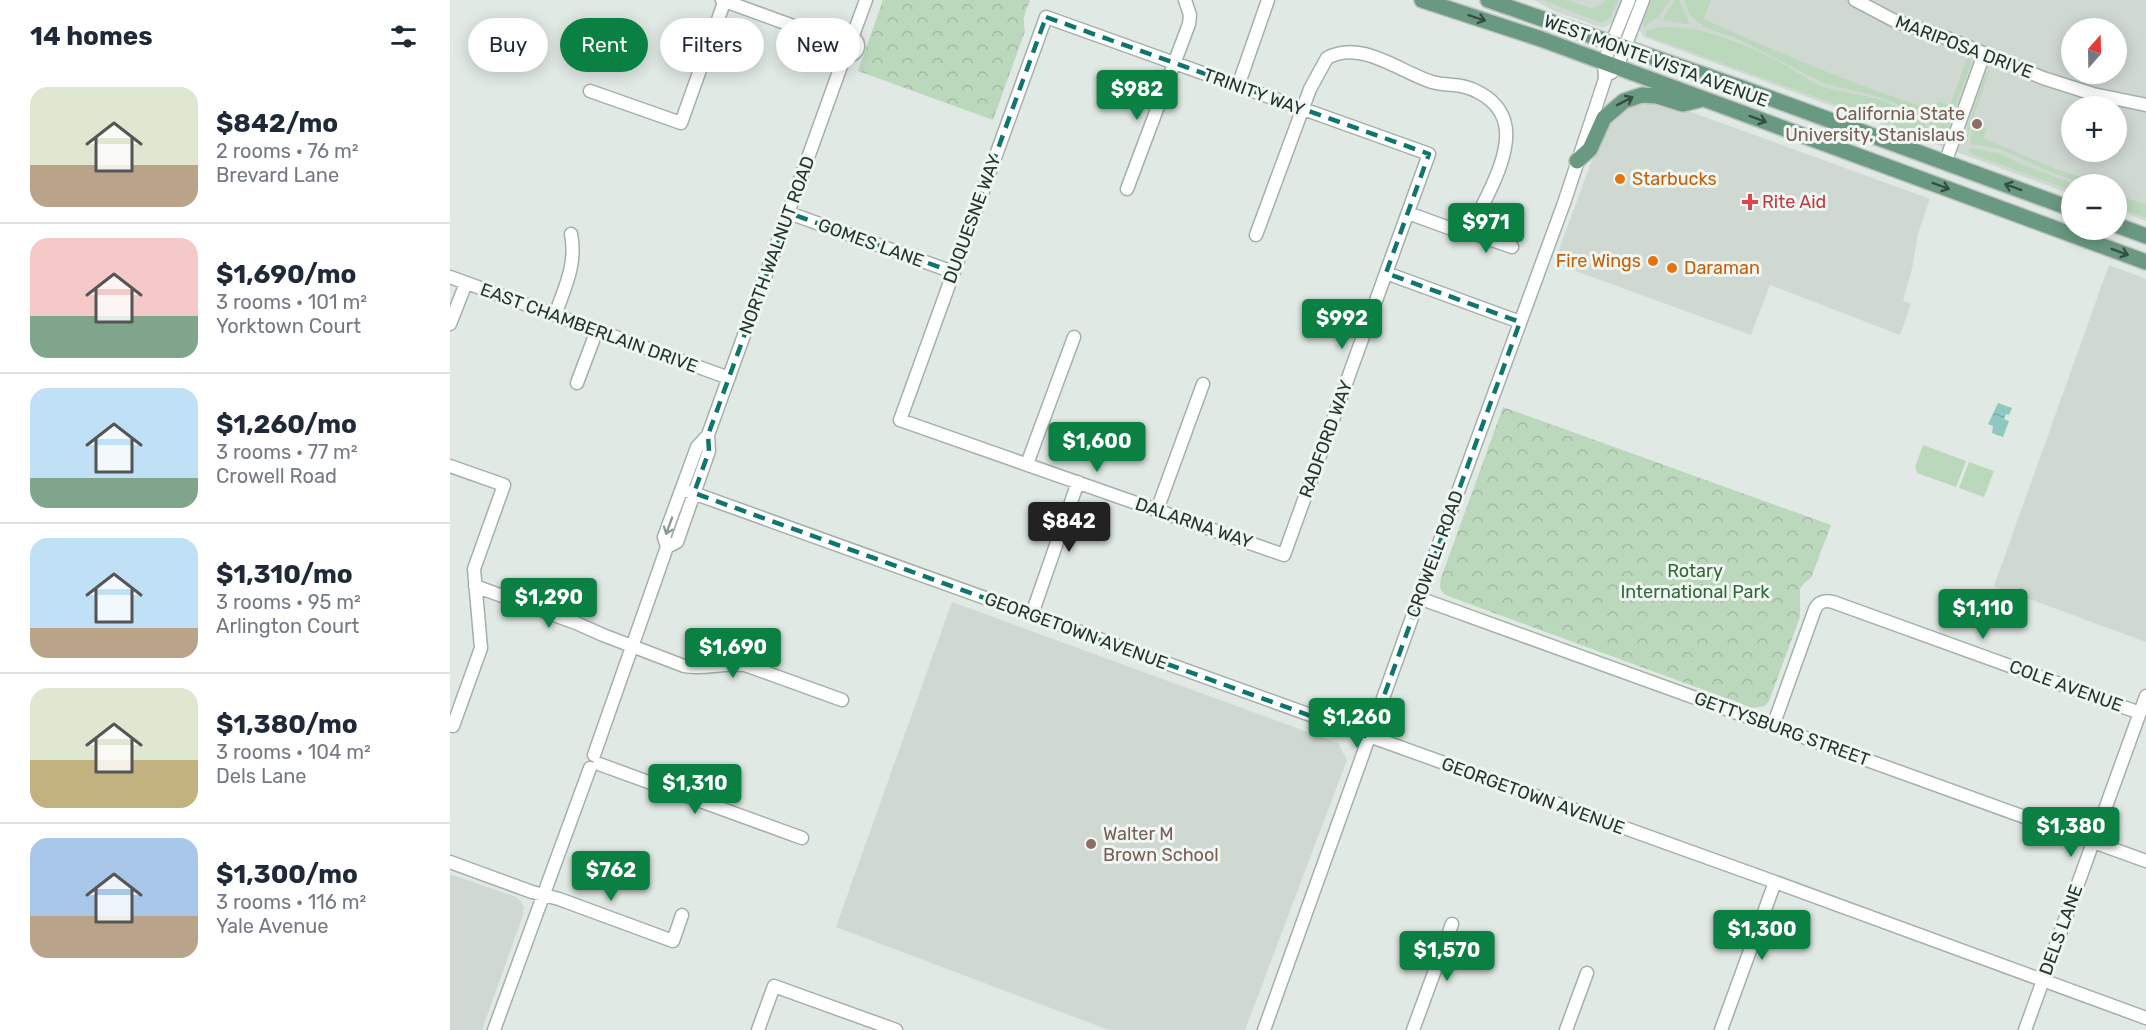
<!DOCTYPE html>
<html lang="en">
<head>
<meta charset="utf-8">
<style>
	:root { --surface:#fff; --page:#f2f2f3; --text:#1f2937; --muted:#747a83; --line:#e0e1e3; --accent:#0b8043 }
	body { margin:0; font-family:Rubik,sans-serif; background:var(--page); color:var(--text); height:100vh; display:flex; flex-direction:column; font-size:22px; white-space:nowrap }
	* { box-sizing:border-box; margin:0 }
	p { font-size:20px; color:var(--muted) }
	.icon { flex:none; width:33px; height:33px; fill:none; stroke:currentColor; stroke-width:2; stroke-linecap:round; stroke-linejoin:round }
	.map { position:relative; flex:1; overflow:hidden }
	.sheet { display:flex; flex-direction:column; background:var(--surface); width:450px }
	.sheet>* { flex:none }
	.banner { position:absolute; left:18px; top:18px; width:570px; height:54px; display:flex; gap:12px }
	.needle { width:39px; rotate:20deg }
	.buttons { position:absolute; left:1611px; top:18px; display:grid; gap:12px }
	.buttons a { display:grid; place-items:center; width:66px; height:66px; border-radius:50%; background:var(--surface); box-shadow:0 3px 15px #0003; font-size:30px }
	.price { position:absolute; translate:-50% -51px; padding:0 14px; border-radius:6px; background:var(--accent); color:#fff; font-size:20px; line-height:39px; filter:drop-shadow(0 2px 3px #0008) }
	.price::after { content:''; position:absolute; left:50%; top:36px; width:18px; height:14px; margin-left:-9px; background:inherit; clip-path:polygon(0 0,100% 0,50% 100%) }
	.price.on { background:#222; color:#fff }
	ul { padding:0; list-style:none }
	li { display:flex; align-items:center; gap:18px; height:150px; padding:0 30px }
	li+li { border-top:2px solid var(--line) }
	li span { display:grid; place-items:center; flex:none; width:168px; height:120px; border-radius:18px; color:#555 }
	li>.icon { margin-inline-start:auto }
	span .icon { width:72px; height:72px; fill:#fffc; stroke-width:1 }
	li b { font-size:26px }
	h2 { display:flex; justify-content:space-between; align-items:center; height:72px; padding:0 30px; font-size:26px }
	.tag { padding:0 21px; border-radius:27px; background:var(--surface); box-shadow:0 3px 15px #0003; font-size:21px; line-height:54px }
	.tag.on { background:var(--accent); color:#fff }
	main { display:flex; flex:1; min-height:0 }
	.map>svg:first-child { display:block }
	.built { fill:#cfd9d2; fill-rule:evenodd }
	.green { fill:#bcd8bc }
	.park { fill:url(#park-crowns) }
	.water { fill:url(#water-ripples) }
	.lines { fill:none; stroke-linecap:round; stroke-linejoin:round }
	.minor-casing { stroke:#a4b0a9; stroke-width:15 }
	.major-casing { stroke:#bdc3c0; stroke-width:18 }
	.minor { stroke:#fff; stroke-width:12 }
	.major { stroke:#6a9981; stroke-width:15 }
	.oneway { stroke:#355042 }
	.oneway2 { stroke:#919b96 }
	.marked { fill:none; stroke:#0f766e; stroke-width:4.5; stroke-dasharray:12 8; stroke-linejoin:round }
	.education-dot { fill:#8d6e63; stroke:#f0f6f2; stroke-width:2 }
	.food-dot { fill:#e8710a; stroke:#f0f6f2; stroke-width:2 }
	.health-dot { fill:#e0444e; stroke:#f0f6f2; stroke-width:2 }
	.labels { text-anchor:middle; stroke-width:6; stroke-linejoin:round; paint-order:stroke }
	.street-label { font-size:18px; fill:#23372d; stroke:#f0f6f2 }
	.education-label { font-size:18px; fill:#785e54; stroke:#f0f6f2; text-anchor:end }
	.food-label { font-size:18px; fill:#c56008; stroke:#f0f6f2; text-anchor:start }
	.health-label { font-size:18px; fill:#be3a42; stroke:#f0f6f2; text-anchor:start }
	.park-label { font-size:18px; fill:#326939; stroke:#f0f6f2 }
</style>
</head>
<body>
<main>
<section class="sheet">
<h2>14 homes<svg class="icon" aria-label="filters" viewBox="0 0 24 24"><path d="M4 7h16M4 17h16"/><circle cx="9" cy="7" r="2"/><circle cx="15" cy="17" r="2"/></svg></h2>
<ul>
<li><span style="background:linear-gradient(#dfe7d0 65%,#b9a48a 0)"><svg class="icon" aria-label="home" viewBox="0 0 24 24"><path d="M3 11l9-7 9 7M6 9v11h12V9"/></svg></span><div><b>$842/mo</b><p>2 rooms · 76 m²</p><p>Brevard Lane</p></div></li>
<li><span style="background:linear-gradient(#f6c9c9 65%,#7fa58c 0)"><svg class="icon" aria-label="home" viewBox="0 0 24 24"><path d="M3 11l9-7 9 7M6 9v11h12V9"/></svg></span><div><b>$1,690/mo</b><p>3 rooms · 101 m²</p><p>Yorktown Court</p></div></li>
<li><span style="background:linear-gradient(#bfe0f5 75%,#7fa58c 0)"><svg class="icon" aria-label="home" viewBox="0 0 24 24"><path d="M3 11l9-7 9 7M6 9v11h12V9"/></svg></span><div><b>$1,260/mo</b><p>3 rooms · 77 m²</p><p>Crowell Road</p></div></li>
<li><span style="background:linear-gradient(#bfe0f5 75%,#b9a48a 0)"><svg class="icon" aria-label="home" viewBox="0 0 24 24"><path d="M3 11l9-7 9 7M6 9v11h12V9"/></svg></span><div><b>$1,310/mo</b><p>3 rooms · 95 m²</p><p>Arlington Court</p></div></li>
<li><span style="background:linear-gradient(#dfe7d0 60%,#c2b280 0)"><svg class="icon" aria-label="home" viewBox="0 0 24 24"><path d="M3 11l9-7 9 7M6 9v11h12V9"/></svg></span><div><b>$1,380/mo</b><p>3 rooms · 104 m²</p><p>Dels Lane</p></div></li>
<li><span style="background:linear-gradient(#a9c7e8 65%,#b9a48a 0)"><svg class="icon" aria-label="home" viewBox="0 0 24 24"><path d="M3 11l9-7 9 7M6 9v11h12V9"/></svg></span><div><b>$1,300/mo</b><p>3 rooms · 116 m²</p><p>Yale Avenue</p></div></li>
</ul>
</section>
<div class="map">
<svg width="1696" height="1030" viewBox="0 0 1696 1030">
	<defs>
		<pattern id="park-crowns" width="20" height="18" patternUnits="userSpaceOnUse" patternTransform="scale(1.5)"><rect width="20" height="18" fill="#bcd8bc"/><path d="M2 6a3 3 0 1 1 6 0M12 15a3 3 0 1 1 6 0" fill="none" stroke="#a1baa2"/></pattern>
		<pattern id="water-ripples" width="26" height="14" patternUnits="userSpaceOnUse" patternTransform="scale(1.5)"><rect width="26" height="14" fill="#8fc8c1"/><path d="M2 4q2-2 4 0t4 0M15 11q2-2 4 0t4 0" fill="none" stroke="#7baca6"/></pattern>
	</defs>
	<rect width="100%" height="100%" fill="#e0e9e3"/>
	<path class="built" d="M1084,0H1173L1164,22L1153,28L1104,11Z
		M1198,0H1696V221L1667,210L1666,184H1622L1621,194L1194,37L1188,28ZM1622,28H1666V74H1622ZM1622,106H1666V152H1622Z
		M1190,103L1217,104L1233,109L1480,199L1468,233L1462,269L1453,301L1461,304L1450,335L1320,285L1301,335L1104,263L1154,127L1171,109Z
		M1659,265L1696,279V642L1544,586Z
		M502,602L888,743L897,760L795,1030H659L386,927Z
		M0,874L66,897L70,900L74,907L73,915L32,1030H0Z"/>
	<path class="green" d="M1093,0H1116L1141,8L1149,6L1156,0H1168L1160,18L1151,23Z
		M1201,0H1220L1209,16L1194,27L1192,22Z
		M1225,0H1229L1239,22L1238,24L1214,21V17Z
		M1234,0H1261L1254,19C1330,53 1405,86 1484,110L1488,101L1500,105L1517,58L1509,52H1515L1520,58L1521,63L1496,134L1489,133L1472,118L1445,103L1419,94L1373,83L1288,39L1254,27L1239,14Z
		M1210,27C1254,26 1296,44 1335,65C1347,72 1358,80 1371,86C1385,91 1400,93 1415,96C1441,102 1469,115 1486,135L1481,139L1197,36L1196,31Z
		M1540,69L1519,130L1517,144L1513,142L1534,77Z
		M1524,123L1537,128L1533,138L1603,168L1653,184C1617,185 1584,163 1552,150C1542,146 1530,146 1520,144Z
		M1520,148L1549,153L1573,165L1624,184H1622L1621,190L1524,155L1519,151Z
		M1667,196L1696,204V218L1667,207Z
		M1473,445L1516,461L1506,487L1467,473L1465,467Z
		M1519,462L1544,471L1534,497L1509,488Z"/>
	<path class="park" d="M433,0H580C576,11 572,17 575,31L543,120L408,71Z
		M1053,407L1381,525L1361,578L1354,583L1350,589V617L1319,701L1315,706L1303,708L998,596C990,592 989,587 991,578Z"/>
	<path class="water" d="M1548,403L1562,408L1559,415L1556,414L1554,419L1559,421L1553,437L1542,433L1543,426L1538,424Z"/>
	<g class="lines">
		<defs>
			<path id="minor" d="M272,0L390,43
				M1405,0L1445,21L1497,38L1593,78L1643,94L1696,105
				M596,17L979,154L834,555L450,420Z
				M390 46a9 9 0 1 1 18 0a9 9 0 1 1-18 0Z
				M402,38L416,0
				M1161,73L1167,67L1193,0
				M788,86L818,0
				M140,91L231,123L275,0
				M1495,163L1534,54
				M677,189L739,24L740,15L735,0
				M339,213L503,272
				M1019,232L1062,247
				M806,235L860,89L877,58C911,39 950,72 982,82C1000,87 1011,82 1030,93C1041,99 1050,108 1054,120C1065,152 1033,203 1019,232L1002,229L958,213
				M936,273L1070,322
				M0,277L279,378
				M105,315C115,287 127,264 121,234
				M0,324L16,283
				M127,383L147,330
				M577,464L624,337
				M0,466L54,485L24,569L31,648L3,726L0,725
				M232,489L1325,882L1696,1018
				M707,510L753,384
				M217,547L227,542L259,451L258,435
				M25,586L126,623L153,635L234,666C255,670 274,662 295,665L392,700
				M969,598L1696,861
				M582,614L628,482
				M1323,726L1365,609C1369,601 1375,600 1383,602L1690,713
				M144,755L217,547L214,537L247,447L258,435L395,55
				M149,764L352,838
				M0,862L82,892L109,899L223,941L232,915
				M44,1030L140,768
				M308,1030L324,986L446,1030
				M814,1030L969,598L1114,203L1155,79L1154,62L1179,0
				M963,1030L1002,924
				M1116,1030L1137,973
				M1271,1030L1325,882
				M1575,1030L1696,696"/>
			<path id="major" d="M972,0L1091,39L1696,262
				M1038,0L1295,89L1622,209
				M1127,161L1140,149L1154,118L1174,101L1192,95L1207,96L1233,104L1253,99
				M1666,225L1696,236"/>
		</defs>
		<use href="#minor" class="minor-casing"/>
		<use href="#major" class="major-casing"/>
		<use href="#minor" class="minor"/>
		<use href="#major" class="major"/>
	</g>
	<defs><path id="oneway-shaft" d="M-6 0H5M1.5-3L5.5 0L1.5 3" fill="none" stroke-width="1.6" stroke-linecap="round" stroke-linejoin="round" transform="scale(1.5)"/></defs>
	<g class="oneway">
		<use href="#oneway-shaft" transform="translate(1027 18) rotate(18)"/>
		<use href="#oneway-shaft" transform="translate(1175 101) rotate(-27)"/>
		<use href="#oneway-shaft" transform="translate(1308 119) rotate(20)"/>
		<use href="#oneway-shaft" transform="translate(1491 186) rotate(20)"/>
		<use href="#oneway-shaft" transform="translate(1563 187) rotate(-160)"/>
		<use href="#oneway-shaft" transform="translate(1670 252) rotate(20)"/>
	</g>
	<use class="oneway2" href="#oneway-shaft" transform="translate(219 526) rotate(110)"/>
	<path class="marked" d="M596,17L979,154L936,273L1070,322L919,737L244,493L259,451L258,435L339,213L503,272Z"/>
	<g class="education-dot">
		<circle cx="1527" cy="124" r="6"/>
		<circle cx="641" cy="844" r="6"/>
	</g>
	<g class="food-dot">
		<circle cx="1170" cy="179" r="6"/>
		<circle cx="1203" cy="261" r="6"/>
		<circle cx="1222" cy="268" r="6"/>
	</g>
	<path class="health-dot" d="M1297 193h6v6h6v6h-6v6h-6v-6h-6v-6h6z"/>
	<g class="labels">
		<g class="street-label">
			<text transform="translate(1514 47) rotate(21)" y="6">MARIPOSA DRIVE</text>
			<text transform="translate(1206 61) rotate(20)" y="6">WEST MONTE VISTA AVENUE</text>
			<text transform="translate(804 92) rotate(20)" y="6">TRINITY WAY</text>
			<text transform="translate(522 219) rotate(-70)" y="6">DUQUESNE WAY</text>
			<text transform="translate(421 243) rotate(20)" y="6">GOMES LANE</text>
			<text transform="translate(327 245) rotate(-70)" y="6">NORTH WALNUT ROAD</text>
			<text transform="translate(139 328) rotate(20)" y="6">EAST CHAMBERLAIN DRIVE</text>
			<text transform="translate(876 439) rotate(-70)" y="6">RADFORD WAY</text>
			<text transform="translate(744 523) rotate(19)" y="6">DALARNA WAY</text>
			<text transform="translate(985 554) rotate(-70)" y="6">CROWELL ROAD</text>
			<text transform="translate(626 631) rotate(20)" y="6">GEORGETOWN AVENUE</text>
			<text transform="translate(1616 686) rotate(20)" y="6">COLE AVENUE</text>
			<text transform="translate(1332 729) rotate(20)" y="6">GETTYSBURG STREET</text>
			<text transform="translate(1083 796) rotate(20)" y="6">GEORGETOWN AVENUE</text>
			<text transform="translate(1611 930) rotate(-70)" y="6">DELS LANE</text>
		</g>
		<g class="education-label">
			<text x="1515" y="120">California State<tspan x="1515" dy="21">University, Stanislaus</tspan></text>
			<text x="653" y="840" text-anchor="start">Walter M<tspan x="653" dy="21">Brown School</tspan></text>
		</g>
		<g class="food-label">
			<text x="1182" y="185">Starbucks</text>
			<text x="1191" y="267" text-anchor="end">Fire Wings</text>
			<text x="1234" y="274">Daraman</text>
		</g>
		<g class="health-label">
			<text x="1312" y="208">Rite Aid</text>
		</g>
		<g class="park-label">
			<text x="1245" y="577">Rotary<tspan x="1245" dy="21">International Park</tspan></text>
		</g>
	</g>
</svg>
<div class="buttons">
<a><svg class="needle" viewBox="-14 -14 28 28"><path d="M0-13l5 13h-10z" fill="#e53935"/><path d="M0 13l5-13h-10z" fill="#747a83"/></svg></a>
<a>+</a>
<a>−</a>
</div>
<b class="price" style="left:687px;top:121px">$982</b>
<b class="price" style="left:1036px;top:254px">$971</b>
<b class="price" style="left:892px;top:350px">$992</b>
<b class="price" style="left:647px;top:473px">$1,600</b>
<b class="price on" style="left:619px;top:553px">$842</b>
<b class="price" style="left:99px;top:629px">$1,290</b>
<b class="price" style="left:1533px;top:640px">$1,110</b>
<b class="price" style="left:283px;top:679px">$1,690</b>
<b class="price" style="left:907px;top:749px">$1,260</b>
<b class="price" style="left:245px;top:815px">$1,310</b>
<b class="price" style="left:1621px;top:858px">$1,380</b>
<b class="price" style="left:161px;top:902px">$762</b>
<b class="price" style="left:1312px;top:961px">$1,300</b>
<b class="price" style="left:997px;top:982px">$1,570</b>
<div class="banner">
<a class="tag">Buy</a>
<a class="tag on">Rent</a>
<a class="tag">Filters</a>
<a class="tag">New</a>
</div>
</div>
</main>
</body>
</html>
